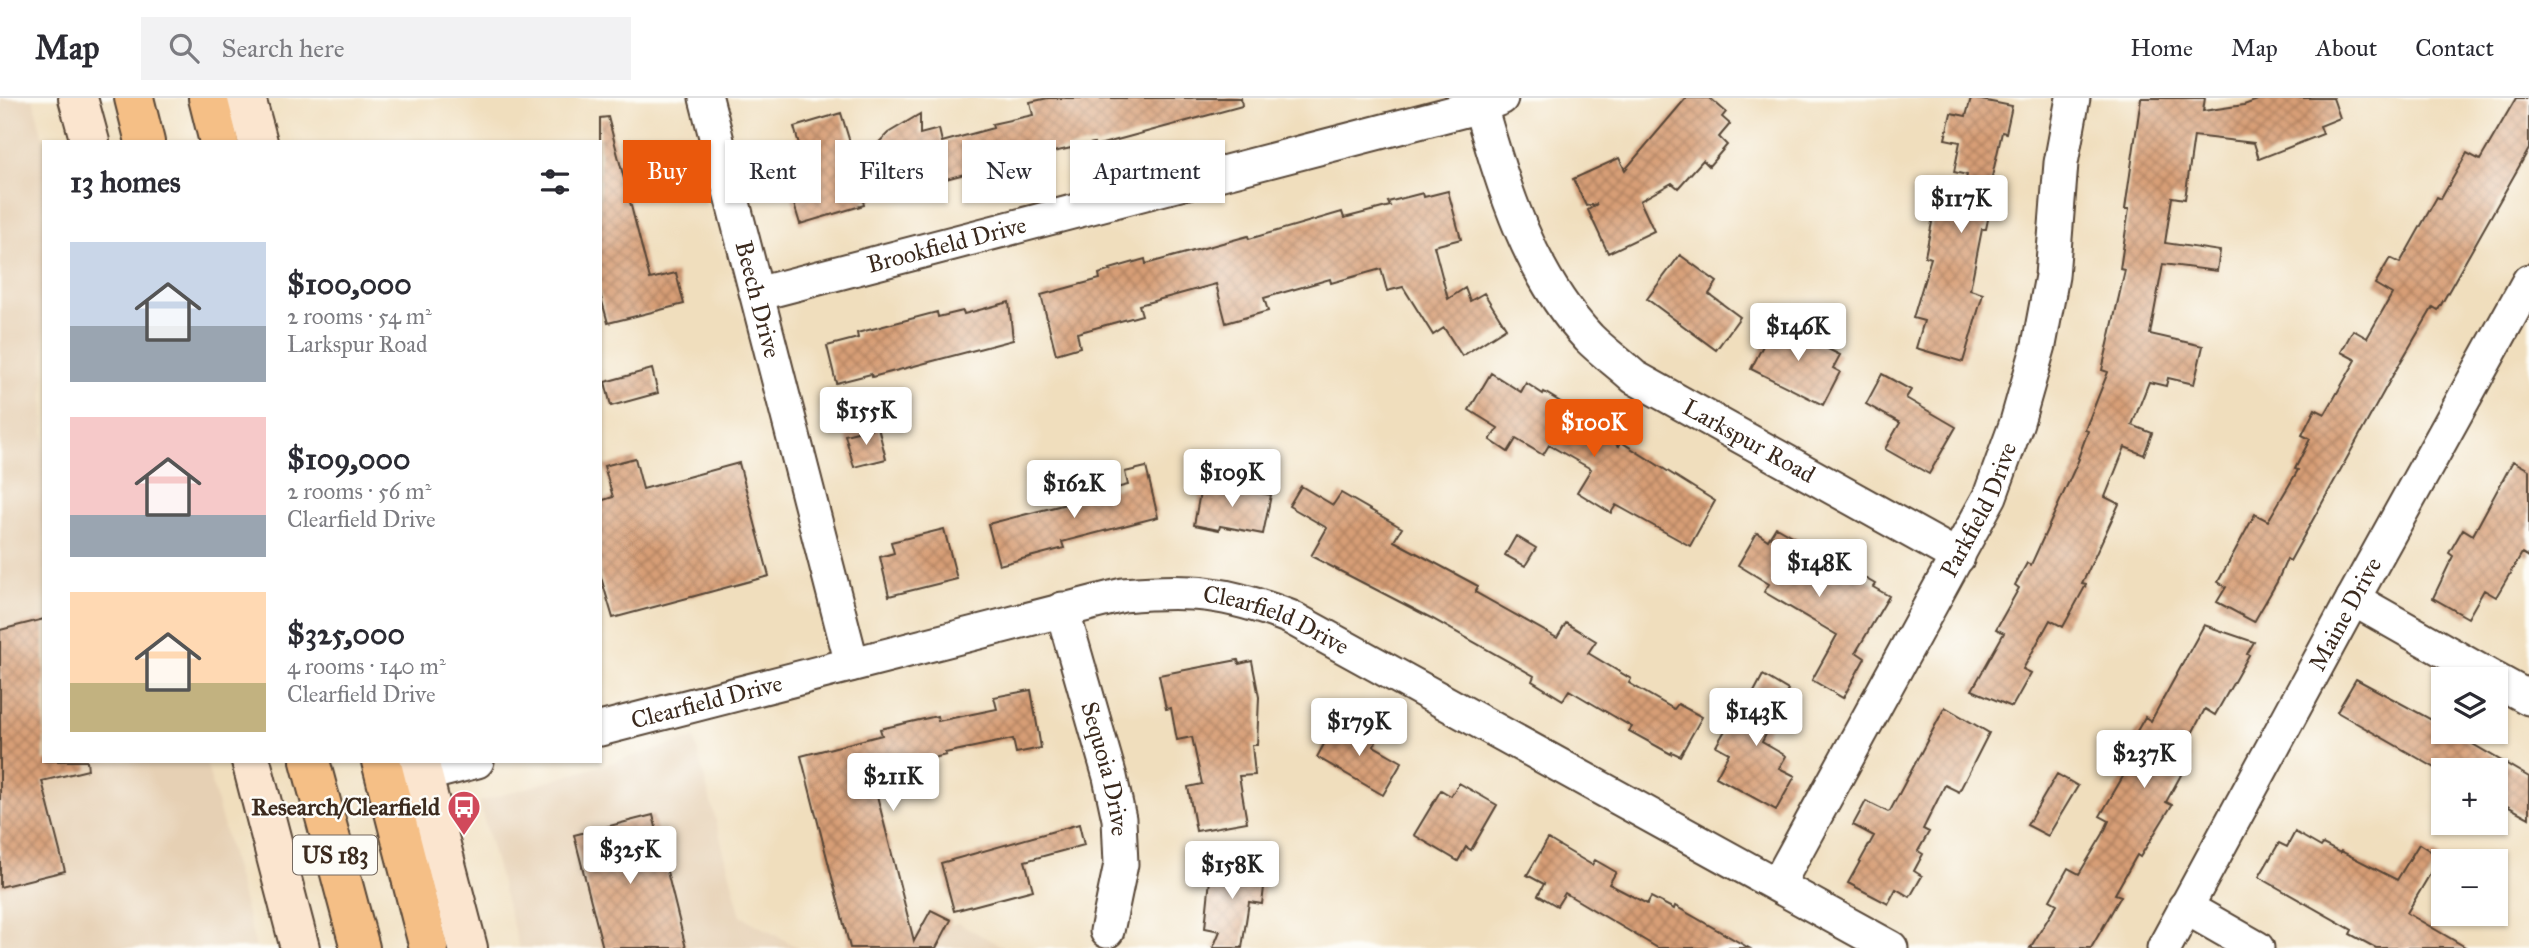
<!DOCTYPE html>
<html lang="en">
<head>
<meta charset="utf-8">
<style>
	:root { --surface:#fff; --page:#f2f2f3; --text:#2b2b33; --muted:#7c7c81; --line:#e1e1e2; --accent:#ea580c }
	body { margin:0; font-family:"IM FELL Great Primer",serif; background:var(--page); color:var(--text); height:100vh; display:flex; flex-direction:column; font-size:26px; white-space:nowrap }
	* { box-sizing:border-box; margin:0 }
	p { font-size:23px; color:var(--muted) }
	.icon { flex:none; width:38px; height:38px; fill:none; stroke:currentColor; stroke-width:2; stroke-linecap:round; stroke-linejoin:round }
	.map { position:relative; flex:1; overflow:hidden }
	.sheet { position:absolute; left:42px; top:42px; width:560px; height:623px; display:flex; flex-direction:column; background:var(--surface); border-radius:0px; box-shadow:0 2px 5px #0004 }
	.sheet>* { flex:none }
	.hud { position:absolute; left:623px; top:42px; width:665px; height:63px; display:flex; gap:14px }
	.buttons { position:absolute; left:2431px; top:569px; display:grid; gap:14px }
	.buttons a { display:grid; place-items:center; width:77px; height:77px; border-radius:0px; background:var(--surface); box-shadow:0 2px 5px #0004; font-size:35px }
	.price { position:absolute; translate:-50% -60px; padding:0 16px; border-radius:7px; background:#fff; color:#222; font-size:23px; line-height:46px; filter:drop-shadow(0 2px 4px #0008) }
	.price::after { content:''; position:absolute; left:50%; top:42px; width:21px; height:16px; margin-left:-10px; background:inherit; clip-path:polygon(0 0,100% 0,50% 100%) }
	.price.current { background:var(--accent); color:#fff }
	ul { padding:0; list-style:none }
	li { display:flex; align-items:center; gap:21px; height:175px; padding:0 28px }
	li span { display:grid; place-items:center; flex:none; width:196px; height:140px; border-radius:0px; color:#555 }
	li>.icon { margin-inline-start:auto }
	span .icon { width:84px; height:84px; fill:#fffc; stroke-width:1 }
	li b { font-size:30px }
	h2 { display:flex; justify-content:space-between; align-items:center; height:84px; padding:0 28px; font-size:30px }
	.chip { padding:0 24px; border-radius:0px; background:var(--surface); box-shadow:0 2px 5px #0004; font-size:24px; line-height:63px }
	.chip.current { background:var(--accent); color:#fff }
	header { display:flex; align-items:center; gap:42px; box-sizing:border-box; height:98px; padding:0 35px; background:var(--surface); border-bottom:2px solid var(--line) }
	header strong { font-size:33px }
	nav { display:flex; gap:38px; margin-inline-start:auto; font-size:24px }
	.search { width:490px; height:63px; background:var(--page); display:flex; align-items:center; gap:18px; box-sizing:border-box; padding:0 24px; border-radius:0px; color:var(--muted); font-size:26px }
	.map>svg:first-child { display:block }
	.built { fill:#e6d0b4 }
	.building { fill:url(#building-cross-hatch) }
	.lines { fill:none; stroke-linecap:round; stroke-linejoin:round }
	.minor-casing { stroke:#564536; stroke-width:37 }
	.secondary-casing { stroke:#564536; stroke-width:42 }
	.motorway-casing { stroke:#564536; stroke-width:42 }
	.minor { stroke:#fff; stroke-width:33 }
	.secondary { stroke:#fbe5cf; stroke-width:38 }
	.motorway { stroke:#f5bf86; stroke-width:38 }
	.labels { text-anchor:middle; stroke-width:5; stroke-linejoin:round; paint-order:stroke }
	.shield { fill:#fdfcf7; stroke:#75695f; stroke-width:2 }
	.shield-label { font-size:23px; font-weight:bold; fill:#3b2a1e }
	.street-label { font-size:24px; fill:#3b2a1e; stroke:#fdfcf7 }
	.poi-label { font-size:24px; font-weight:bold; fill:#3b2a1e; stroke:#fdfcf7; text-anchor:end }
</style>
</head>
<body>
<header>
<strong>Map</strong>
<div class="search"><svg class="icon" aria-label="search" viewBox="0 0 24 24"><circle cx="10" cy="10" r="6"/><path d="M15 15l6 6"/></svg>Search here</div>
<nav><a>Home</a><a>Map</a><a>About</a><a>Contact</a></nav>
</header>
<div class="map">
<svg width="2529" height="850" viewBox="0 0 2529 850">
	<defs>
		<pattern id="building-cross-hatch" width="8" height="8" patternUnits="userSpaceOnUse" patternTransform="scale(1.75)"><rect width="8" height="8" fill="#d79e76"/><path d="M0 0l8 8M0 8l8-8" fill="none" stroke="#b08160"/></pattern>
	</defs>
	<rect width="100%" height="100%" fill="#fdfcf7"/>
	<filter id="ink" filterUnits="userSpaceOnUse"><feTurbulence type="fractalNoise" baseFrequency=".0143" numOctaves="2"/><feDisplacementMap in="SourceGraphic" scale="14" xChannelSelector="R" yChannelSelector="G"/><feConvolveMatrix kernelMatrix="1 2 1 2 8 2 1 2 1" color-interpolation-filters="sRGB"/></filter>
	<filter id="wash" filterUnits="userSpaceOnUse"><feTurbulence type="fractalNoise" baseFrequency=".00686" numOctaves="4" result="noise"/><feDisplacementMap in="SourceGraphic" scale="28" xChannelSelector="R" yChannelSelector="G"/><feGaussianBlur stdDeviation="1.57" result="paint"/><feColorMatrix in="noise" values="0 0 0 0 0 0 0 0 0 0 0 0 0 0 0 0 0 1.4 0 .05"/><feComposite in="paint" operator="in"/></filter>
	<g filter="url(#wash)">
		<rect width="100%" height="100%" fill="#f0debd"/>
		<path class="built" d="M0,0H33L44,44V663H206L256,850H0Z
			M694,640L741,818L799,850H519L479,704Z
			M958,825L1005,850H853L918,832Z"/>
		<g id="blocks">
			<path class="building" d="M1048,0H1241L1242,8L1095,48L1094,45L976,71V73L863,103L864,107L800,126L787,83L808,77L794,29L841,15L857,67L888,35L920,16V36L939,31L942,44L993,30L992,26L1033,17L1030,4Z
				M1686,0H1710L1726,14L1722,19L1730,26L1719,39L1727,47L1709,68L1703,62L1678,90L1672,85L1640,103L1654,133L1608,155L1588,112L1597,106L1586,108L1573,81L1619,60L1625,72Z
				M1971,0L2012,8L2006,35L2002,34L1987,101L1992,102L1986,131H1982L1970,192L1983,196L1963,264L1916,250L1924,223L1913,220L1931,160L1925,158L1934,115L1957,120L1967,77L1954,74L1960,44L1945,41L1951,15L1966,18Z
				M2141,0H2205L2203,13L2244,7L2263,0H2333L2340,20L2320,28L2323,36L2259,61L2254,45L2194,38L2185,101L2172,99L2165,145L2220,153L2217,173L2163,166L2150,236L2203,248L2194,286L2168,280L2166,288L2149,284L2132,327L2152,335L2144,357L2125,349L2105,399L2119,406L2082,486L2086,487L2063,529L2050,522L2023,571L2031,575L2012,609L1972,592L2004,535L1996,531L2019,490L2015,487L2027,465L2031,467L2079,361L2078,360L2088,333L2085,332L2108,274L2102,272L2125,172L2120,171L2129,111H2125Z
				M2516,0H2529V51L2438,212L2433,209L2393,277L2290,463L2287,461L2277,484L2254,524L2217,504L2226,489L2218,484L2255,416L2268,423L2298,372L2295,371L2310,341L2302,337L2315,311L2325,316L2356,262L2341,254L2353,232L2367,240L2392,196L2375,186L2390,160L2400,165L2437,99L2441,101L2467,55L2480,62Z
				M608,19L650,181L676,175L684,206L608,225L600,196V20Z
				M1448,93L1461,141L1434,148L1448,201L1465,190L1470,203L1484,195L1506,230L1462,258L1444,230L1433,237L1403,189L1387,193L1381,171L1331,185L1330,181L1264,200L1268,213L1226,225L1216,186L1139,207L1142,217L1077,235L1080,249L1056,256L1041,197L1100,181L1099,176L1111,172L1110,171L1145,161L1146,166L1215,147L1248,138L1249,141L1342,114L1344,120L1390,108L1388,104L1423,95L1424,99Z
				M1680,157L1717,184L1709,196L1740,219L1716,252L1647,201Z
				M1009,204L1013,242L872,279L871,276L836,285L827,248L858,240L857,235L937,214L938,219L963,213L964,216Z
				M1776,222L1797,232L1796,235L1840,257L1833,270L1840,274L1823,307L1751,271Z
				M652,271L658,295L611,308L605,284Z
				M1491,275L1521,294L1526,285L1543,296L1544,294L1572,311L1568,317L1619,348L1621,344L1715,403L1690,448L1616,407L1611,415L1577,394L1591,371L1549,347L1543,357L1516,341L1508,354L1490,342L1498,330L1469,312Z
				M1882,276L1911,292L1906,300L1956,329L1929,376L1885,351L1900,325L1866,306Z
				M878,329L886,361L854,369L845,337Z
				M635,360L643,391L739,365L769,478L613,520L600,476V403L613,399L604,368Z
				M2513,363L2529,372V459L2522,455L2496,499L2484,492L2468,520L2433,500L2453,458L2449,455L2463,431L2473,437Z
				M1146,369L1158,419L1062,444L1064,450L999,467L988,426L1086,401L1085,398L1128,387L1125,374Z
				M1202,384L1271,397L1263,436L1220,428L1219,432L1194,427Z
				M1301,388L1333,407L1341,395L1402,430L1394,443L1478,488L1475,494L1557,540L1566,525L1596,543L1588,555L1631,581L1629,585L1674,611L1678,606L1702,619L1680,658L1672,654L1671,656L1629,633L1632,629L1569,592L1563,602L1532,583L1534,578L1431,520L1311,458L1327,430L1289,408Z
				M1776,429L1875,486L1873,489L1889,498L1856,554L1865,560L1843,600L1812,582L1837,537L1764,494L1769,486L1738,467L1757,435L1768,442Z
				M944,431L957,481L889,498L880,459L894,455L891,444Z
				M1516,438L1536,450L1525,468L1505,457Z
				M44,521V663H87L88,672L42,683L65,773L0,789V532Z
				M2204,527L2254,544L2247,556L2249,557L2215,617L2205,611L2182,654L2191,659L2166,704L2172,707L2140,759L2137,757L2115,796L2121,798L2091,850H2030L2057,806L2050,802L2068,770L2079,776L2103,736L2109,723L2100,718L2132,663L2122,659L2145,619L2151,623Z
				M1238,562L1239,566L1252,563L1259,599L1257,647H1252L1255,677L1239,678L1247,724L1196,733L1188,689L1202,686L1192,639L1177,642L1171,610L1166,611L1159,577Z
				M1763,577L1788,592L1762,644L1786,658L1779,670L1795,678L1776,712L1716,679L1729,655L1716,648L1727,629L1730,631L1742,609L1745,611Z
				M2356,581L2443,628V634H2452L2529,679V720L2496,702V672H2439L2337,614Z
				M1031,592L1041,650L1016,655L1013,641L945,655L946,657L871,674L914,843L931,812L951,822L936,850H850L801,658L882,637L880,631L937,618L938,623L997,611L994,599Z
				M1945,609L1989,635L1959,694L1945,687L1923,731L1929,734L1918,753L1923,756L1914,773L1922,778L1910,799L1896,791L1888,806L1848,785L1874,738L1853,727L1866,703L1888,714L1890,713Z
				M1337,622L1376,644L1374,648L1402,664L1383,697L1317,659Z
				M2057,676L2078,688L2048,738L2027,727Z
				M1459,685L1497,707L1471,752L1466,749L1458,763L1414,737L1441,692L1451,698Z
				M653,717L686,850H603L574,737Z
				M1079,726L1084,747L1025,763L1033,792L954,813L941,765Z
				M2295,734L2321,749L2323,746L2340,755L2341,753L2397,782L2419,746L2440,759L2407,815L2467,850H2376L2350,836L2352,832L2259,779L2279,745L2287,749Z
				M1548,741L1592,767L1595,762L1616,774L1609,786L1647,806L1651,799L1674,811L1675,808L1749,850H1658L1565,795L1557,808L1538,797L1544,786L1527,777Z
				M1212,762L1256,769L1254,779L1265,781L1262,806L1249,804L1242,850H1213L1220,833L1205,830Z"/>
		</g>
	</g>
	<g filter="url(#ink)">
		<use href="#blocks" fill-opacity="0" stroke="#564536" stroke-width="2"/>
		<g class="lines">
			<defs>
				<g id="minor">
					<path id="s1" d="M706,0L852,566"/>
					<path id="s2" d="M1480,8C1504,90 1529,176 1589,240C1603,254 1620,266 1634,279L1958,459"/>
					<path id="s3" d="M757,196L1480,8L1501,0"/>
					<path d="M2353,501L2494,581"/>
					<path id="s4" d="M1062,511L1110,679L1119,721L1121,766L1107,833"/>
					<path d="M2496,582L2529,600"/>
					<path id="s5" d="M600,631L1123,497C1191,491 1226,494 1290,519L1891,850"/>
					<path d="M423,677L477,663"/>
					<path id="s6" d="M1778,786L1990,398L2017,324L2039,247L2052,178L2061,65L2073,0"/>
					<path d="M2185,809L2257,850"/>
					<path id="s7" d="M2164,850L2353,501L2529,183"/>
				</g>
				<path id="secondary" d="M78,0L90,44
					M246,0L258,44
					M251,663L300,850
					M419,663L468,850"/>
				<path id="motorway" d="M134,0L145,44
					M208,0L219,44
					M310,663L360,850
					M381,663L429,850"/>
			</defs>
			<use href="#minor" class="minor-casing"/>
			<use href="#secondary" class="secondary-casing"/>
			<use href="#motorway" class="motorway-casing"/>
			<use href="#minor" class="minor"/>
			<use href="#secondary" class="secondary"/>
			<use href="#motorway" class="motorway"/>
		</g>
	</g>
	<defs>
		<symbol id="bus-pin" viewBox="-11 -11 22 30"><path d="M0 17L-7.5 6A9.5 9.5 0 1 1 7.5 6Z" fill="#d1495b" stroke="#fdfcf7"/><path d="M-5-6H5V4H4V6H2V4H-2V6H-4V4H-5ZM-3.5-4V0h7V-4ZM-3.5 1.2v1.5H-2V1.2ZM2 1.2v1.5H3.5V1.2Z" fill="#fff"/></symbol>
	</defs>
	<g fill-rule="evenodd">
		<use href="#bus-pin" x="445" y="690" width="38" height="52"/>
	</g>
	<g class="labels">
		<rect class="shield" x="293" y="737.5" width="84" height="39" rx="5"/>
		<g class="shield-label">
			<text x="335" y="765">US 183</text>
		</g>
		<g class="street-label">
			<text dy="8" stroke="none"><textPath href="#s3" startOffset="196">Brookfield Drive</textPath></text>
			<text dy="8" stroke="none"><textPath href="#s1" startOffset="208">Beech Drive</textPath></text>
			<text dy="8" stroke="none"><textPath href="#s2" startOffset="450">Larkspur Road</textPath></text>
			<text dy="8" stroke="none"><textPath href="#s6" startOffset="425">Parkfield Drive</textPath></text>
			<text dy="8" stroke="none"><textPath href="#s7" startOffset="380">Maine Drive</textPath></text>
			<text dy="8" stroke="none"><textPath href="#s5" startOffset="698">Clearfield Drive</textPath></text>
			<text dy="8" stroke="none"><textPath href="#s5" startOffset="110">Clearfield Drive</textPath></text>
			<text dy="8" stroke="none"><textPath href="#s4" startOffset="166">Sequoia Drive</textPath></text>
		</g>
		<g class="poi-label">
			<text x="440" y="717">Research/Clearfield</text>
		</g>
	</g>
</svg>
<div class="buttons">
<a><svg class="icon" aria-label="layers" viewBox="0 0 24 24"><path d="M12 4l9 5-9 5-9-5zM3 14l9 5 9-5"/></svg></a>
<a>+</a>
<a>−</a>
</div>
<b class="price" style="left:1961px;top:137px">$117K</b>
<b class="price" style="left:1798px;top:265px">$146K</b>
<b class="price" style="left:866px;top:349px">$155K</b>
<b class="price current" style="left:1594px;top:361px">$100K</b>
<b class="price" style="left:1232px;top:411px">$109K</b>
<b class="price" style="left:1074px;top:422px">$162K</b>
<b class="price" style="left:1819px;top:501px">$148K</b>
<b class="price" style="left:1756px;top:650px">$143K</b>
<b class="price" style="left:1359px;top:660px">$179K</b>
<b class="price" style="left:2144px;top:692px">$237K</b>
<b class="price" style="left:893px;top:715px">$211K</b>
<b class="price" style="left:630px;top:788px">$325K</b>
<b class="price" style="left:1232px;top:803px">$158K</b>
<div class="hud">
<a class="chip current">Buy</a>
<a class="chip">Rent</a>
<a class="chip">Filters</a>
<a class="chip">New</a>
<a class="chip">Apartment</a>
</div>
<section class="sheet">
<h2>13 homes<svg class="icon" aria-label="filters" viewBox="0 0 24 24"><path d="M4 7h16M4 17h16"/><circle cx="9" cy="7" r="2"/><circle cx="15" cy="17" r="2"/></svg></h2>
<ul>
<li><span style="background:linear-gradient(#c9d6e8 60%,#9aa5b1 0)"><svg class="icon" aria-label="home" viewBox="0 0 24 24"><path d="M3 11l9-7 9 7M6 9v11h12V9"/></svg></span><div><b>$100,000</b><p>2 rooms · 54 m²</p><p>Larkspur Road</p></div></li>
<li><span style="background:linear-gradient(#f6c9c9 70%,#9aa5b1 0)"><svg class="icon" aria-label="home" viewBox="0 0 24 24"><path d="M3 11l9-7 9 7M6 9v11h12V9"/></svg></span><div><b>$109,000</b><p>2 rooms · 56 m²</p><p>Clearfield Drive</p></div></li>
<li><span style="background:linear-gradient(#ffd9b3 65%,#c2b280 0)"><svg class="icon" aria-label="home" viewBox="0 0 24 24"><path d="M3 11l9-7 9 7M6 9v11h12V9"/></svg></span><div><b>$325,000</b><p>4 rooms · 140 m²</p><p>Clearfield Drive</p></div></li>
</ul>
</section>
</div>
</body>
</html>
